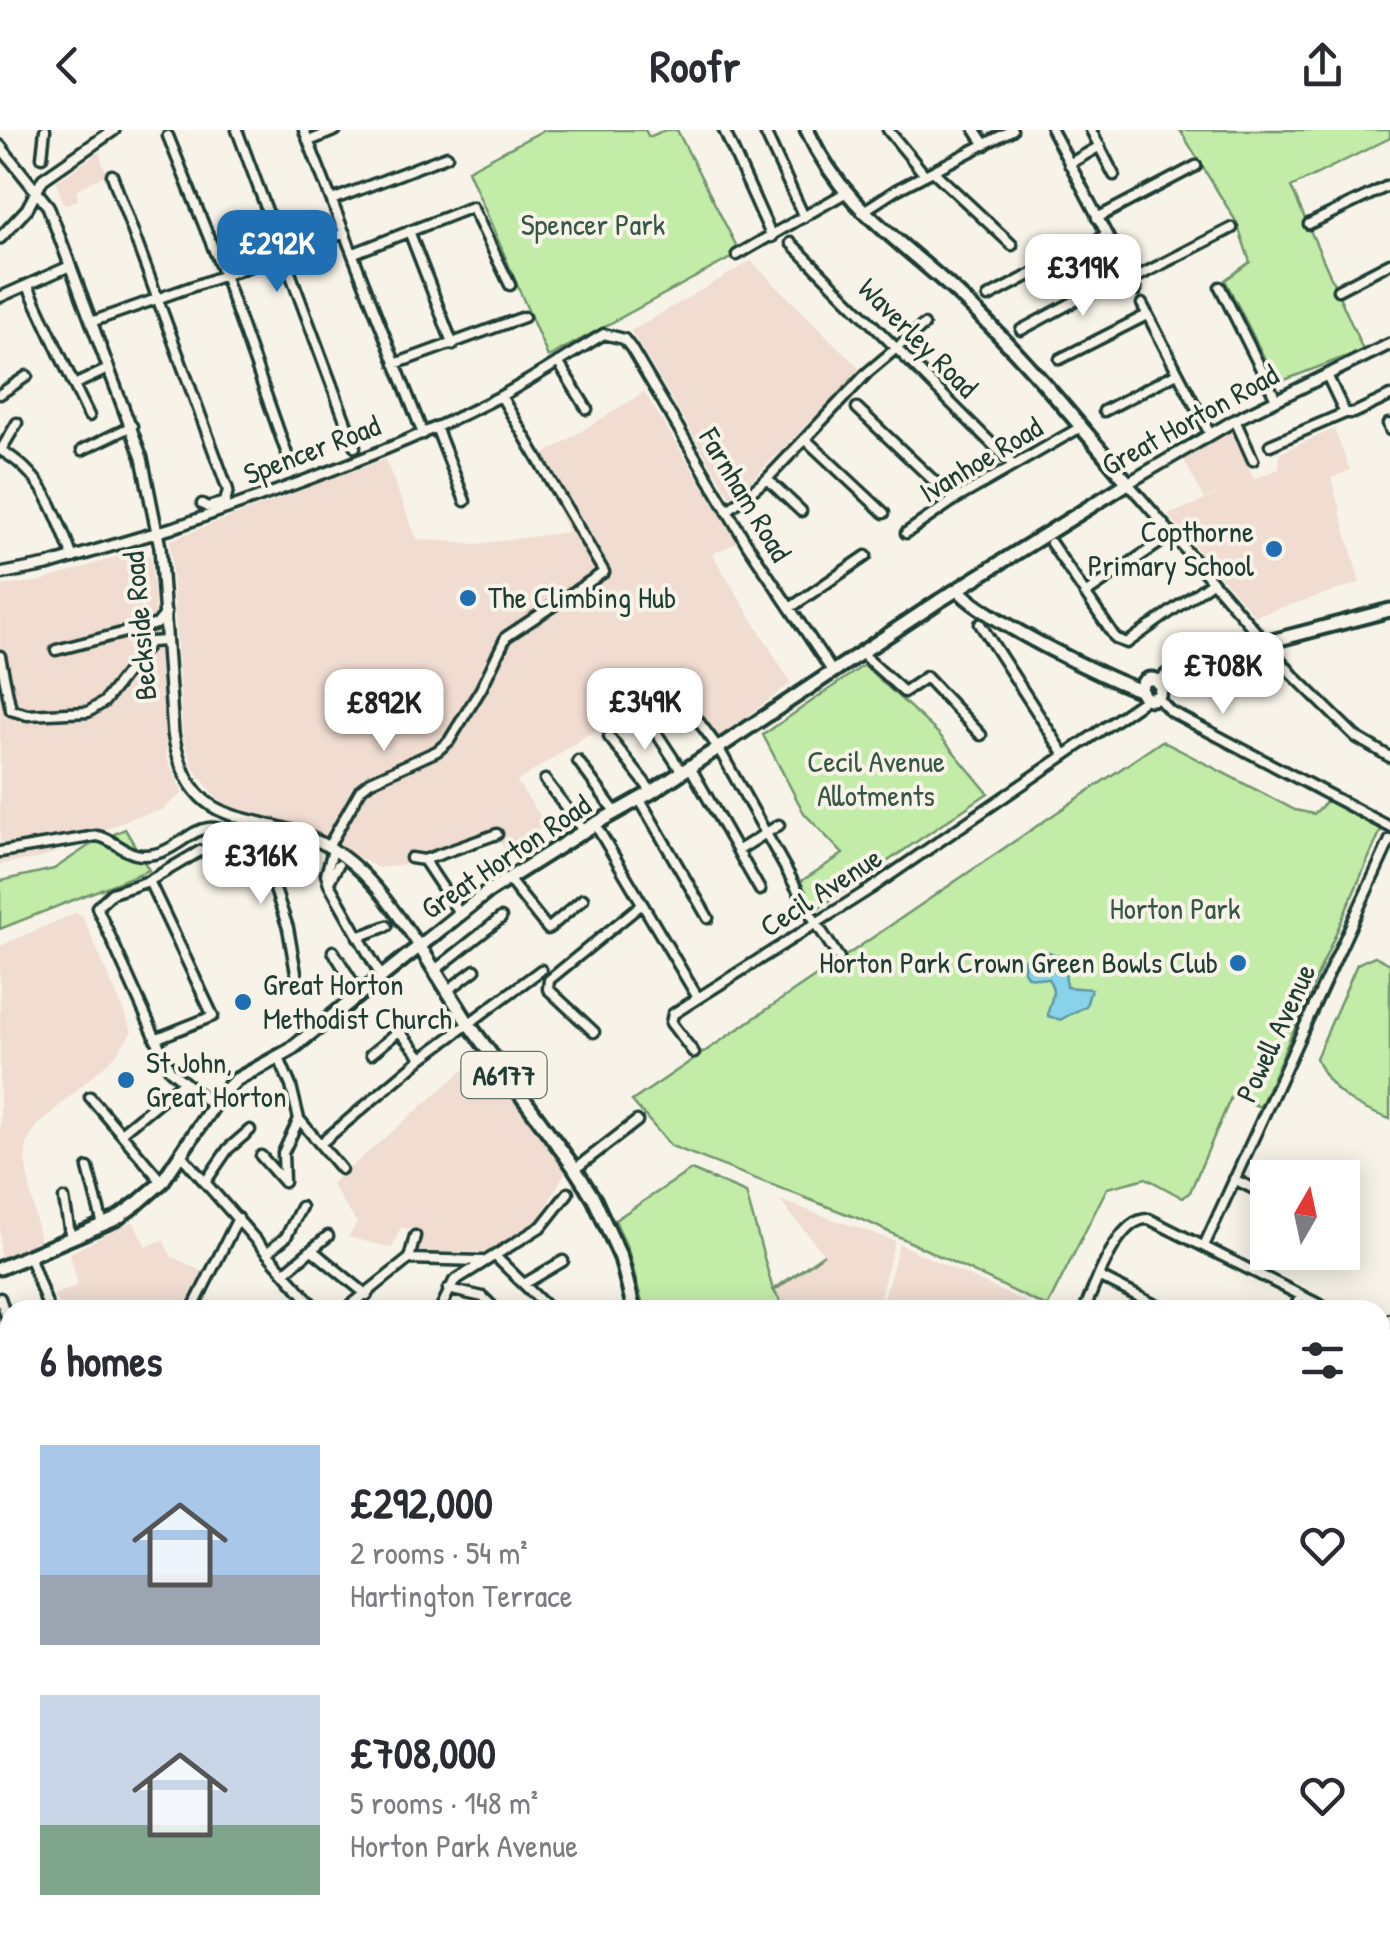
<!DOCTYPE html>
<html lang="en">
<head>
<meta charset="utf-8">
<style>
	:root { --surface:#fff; --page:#f2f2f3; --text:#2b2b33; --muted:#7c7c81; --accent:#1f6fb2 }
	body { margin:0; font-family:"Patrick Hand",sans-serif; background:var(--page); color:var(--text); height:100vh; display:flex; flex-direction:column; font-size:38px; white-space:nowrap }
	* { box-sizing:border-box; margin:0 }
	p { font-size:32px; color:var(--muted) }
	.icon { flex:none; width:55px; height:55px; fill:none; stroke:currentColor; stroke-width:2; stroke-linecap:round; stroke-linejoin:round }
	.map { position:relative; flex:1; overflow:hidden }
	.sheet { position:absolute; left:0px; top:1170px; width:1390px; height:640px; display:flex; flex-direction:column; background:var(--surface); border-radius:30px 30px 0 0; box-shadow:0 5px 25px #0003 }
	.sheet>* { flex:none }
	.needle { width:65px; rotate:9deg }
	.buttons { position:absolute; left:1250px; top:1030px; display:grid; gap:20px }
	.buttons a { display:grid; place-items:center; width:110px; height:110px; border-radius:0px; background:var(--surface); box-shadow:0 5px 25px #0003; font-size:50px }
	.price { position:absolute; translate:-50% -85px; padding:0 22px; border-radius:20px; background:#fff; color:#222; font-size:32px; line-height:65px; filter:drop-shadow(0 2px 5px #0008) }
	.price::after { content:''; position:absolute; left:50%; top:60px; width:30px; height:22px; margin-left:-15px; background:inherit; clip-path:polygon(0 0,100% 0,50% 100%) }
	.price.on { background:var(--accent); color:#fff }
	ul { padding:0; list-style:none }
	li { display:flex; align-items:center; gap:30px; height:250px; padding:0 40px }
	li span { display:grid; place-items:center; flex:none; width:280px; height:200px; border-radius:0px; color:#555 }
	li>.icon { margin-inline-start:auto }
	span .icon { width:120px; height:120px; fill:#fffc; stroke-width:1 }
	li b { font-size:42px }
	h2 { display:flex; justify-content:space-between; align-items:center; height:120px; padding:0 40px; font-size:42px }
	header { display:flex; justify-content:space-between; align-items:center; height:130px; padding:0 40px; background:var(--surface); font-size:45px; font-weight:700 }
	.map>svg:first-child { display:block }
	.built { fill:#f0dcd1 }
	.green { fill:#c3eca8; stroke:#71946e; stroke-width:2.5 }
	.water { fill:#88d3e9; stroke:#5e97a1; stroke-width:2.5 }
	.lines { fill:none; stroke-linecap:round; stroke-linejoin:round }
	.minor-casing { stroke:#1f3d34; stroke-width:15 }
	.tertiary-casing { stroke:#1f3d34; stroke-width:16 }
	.primary-casing { stroke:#1f3d34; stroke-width:19 }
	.minor { stroke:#f7f3e8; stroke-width:8 }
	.tertiary { stroke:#f7f3e8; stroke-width:9 }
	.primary { stroke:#f7f3e8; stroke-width:11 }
	.poi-dot { fill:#1f6fb2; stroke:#f7f3e8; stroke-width:4 }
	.labels { text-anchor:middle; stroke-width:8; stroke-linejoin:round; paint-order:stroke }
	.shield { fill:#f7f3e8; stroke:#60746a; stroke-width:2.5 }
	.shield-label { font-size:28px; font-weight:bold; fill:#1f3d34 }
	.park-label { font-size:30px; fill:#385745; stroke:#f7f3e8 }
	.street-label { font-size:30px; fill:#1f3d34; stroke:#f7f3e8 }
	.poi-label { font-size:30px; fill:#1f3d34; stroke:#f7f3e8; text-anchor:start }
</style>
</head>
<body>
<header><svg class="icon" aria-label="back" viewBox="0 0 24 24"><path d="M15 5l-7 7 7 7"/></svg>Roofr<svg class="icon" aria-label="share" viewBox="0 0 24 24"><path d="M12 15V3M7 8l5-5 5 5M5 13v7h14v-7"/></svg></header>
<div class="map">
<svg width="1390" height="1810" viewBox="0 0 1390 1810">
	<rect width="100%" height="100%" fill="#f7f3e8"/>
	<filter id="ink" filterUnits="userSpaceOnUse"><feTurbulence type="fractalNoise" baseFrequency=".01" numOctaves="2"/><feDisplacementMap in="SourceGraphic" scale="20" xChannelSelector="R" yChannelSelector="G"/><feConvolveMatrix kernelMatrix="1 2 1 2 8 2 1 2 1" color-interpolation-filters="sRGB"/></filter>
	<g filter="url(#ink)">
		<path class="built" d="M99,22L106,44L76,60L78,70L64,75L56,52Z
			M751,131L861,240L732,370L631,201Z
			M644,262L738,412L712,424L791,553L717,609L674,547L517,652L545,693L507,726L499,708L428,731L378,738L307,698L222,675L194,639L183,607L170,410L385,329L417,409L476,414L568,402L534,331Z
			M1232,299L1254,349L1279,339L1280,323L1334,299L1350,340L1331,348L1360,453L1255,486L1168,385L1222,363L1204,369L1182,326Z
			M132,422L151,426L167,629L183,663L162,680L131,688L42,728L0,734V456L41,451Z
			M75,783L82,785L132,901L116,925L37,996L27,1013L25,1031L40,1113L0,1128V816Z
			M480,926L566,1041L537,1092L493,1122H417L419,1101L401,1097L392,1118L348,1107L357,1093L331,1054Z
			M779,1070L895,1111L876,1180H786L774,1162L824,1124Z
			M133,1091L146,1117L163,1110L172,1127L206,1143L184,1180H60L54,1165L78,1155L70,1123Z
			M899,1114L1038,1178L881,1180Z
			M476,1800H905L890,1810H484Z"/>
		<path class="green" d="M544,0H645L649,7L665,0H677L740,123L548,227L468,40Z
			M1180,0H1390V8L1291,57L1363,220L1277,253L1225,150L1250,132L1237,93Z
			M864,535L938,603L988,663L816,780L800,752L843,724L804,683L763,605Z
			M1162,611L1295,680L1314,684L1327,671L1381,700L1260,977L1232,965L1190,1062L1183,1068L1146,1048L1107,1058L1047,1177L870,1093L671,1016L632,971Z
			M125,699L149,740L0,799V751L54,739L90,715Z
			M1375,826L1390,834V989C1355,977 1330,963 1316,928L1357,834Z
			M691,1040L746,1063L773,1160L824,1124L774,1161L786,1180H644L628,1120L615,1090Z
			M0,1630L10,1633V1800H75L65,1810H0Z
			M284,1800H374L379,1804H405L410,1800H470L478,1810H295Z"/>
		<path class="water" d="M1042,820L1065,828L1066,857L1091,859L1086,876L1060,890L1048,886C1048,871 1059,864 1048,849L1028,847L1024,841V829Z"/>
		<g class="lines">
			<defs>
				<path id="minor" d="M237,0L355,317
					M304,0L423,304
					M724,0L772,107
					M764,0L804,87
					M888,0L925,45
					M975,0L985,15
					M1052,0L1136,160
					M1091,0L1114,45
					M168,6L224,145L289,330
					M309,11L336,0
					M42,27L45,0
					M1069,34L1100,16
					M933,41L1012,115
					M112,45L228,360L225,372L207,377L202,374
					M332,70L447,26
					M862,82L896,60L1012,0
					M1097,88L1196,36
					M1309,94L1390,55
					M409,101L453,215
					M791,113L1013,335
					M354,123L472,77L510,155
					M737,125L845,63
					M1131,150L1232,98
					M28,156L74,255L108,239
					M1220,157L1276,269
					M1338,160L1390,133
					M0,167L70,136
					M988,167L1106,105
					M1142,174L1210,304
					M91,192L345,103
					M1021,200L1127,143
					M1060,229L1147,185
					M558,232L587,279
					M395,234L524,187
					M74,255L89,286
					M0,264L27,246
					M857,278L954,370
					M1104,281L1177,243
					M1345,283H1354L1390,266
					M1235,290L1253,330
					M1388,294L1390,300
					M436,297L465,371
					M805,309L884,383
					M1270,315L1345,283L1327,245
					M0,320C44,344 56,384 73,428
					M1,320L17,293
					M82,320L132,296
					M767,349L801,381
					M1128,353L1293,545L1356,607L1390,627
					M727,381L767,349L868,242L924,195
					M172,398C283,359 394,321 499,267C535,248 569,225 604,204L624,209L631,218L747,414L832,541
					M906,403L954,370L1081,297
					M1051,413L1116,509L1127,513L1212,452
					M1085,464L1171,405
					M790,478L866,426
					M980,494L1064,624
					M56,520L157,494L166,483
					M861,523L904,562L926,547L981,605
					M0,526L11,580L27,585L88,582L104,572L150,512L166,511
					M674,558L719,619L816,793L839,828
					M1157,567L1170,581L1390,697
					M644,584L682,642
					M609,607L652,662
					M578,631L616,683
					M690,637L760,760
					M545,650L584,701
					M640,670L708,788
					M595,694L698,868
					M256,703L288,798L296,843
					M328,717L361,659L371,651L437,621L449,611L481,559L506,507L604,442L501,266
					M333,720L326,744L329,754L381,846
					M739,720L779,695
					M0,722L97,706C113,708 124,724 141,725C187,727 194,674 243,711
					M411,728L424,730L460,784
					M424,730L497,704
					M508,749L548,799L583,769
					M330,750L338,735
					M149,751L213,886L155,909
					M358,807L387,796
					M333,821L360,864
					M434,841L501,788
					M447,861L475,840
					M594,902L548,859L549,850L642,774
					M694,923L671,893L673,884L870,759L1142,572
					M371,924L399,901L422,928
					M279,928L291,956L299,989L283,1023L284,1052
					M90,967L162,1052
					M213,976L170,940L97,777L112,763L149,751L200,721L244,712L256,703L260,693
					M299,989L341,1039
					M122,1002L183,952
					M320,1014L422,928L541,840
					M182,1026L317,1180
					M261,1026L284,1052
					M88,1038L103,1095
					M575,1039L637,991
					M1234,1049L1268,1066
					M206,1051L228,1019L250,1000
					M64,1069L71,1109
					M1342,1097L1344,1094
					M1204,1116L1390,710
					M312,1120L367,1165
					M267,1123L286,1107L301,1077
					M29,1125L49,1180
					M496,1127L550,1180
					M409,1129L415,1106
					M285,1142L328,1106
					M1100,1147L1165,1180
					M524,1154L563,1131
					M448,1159L483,1167L496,1180
					M0,1168L10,1197
					M192,1180L238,1088
					M345,1180L409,1129L482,1131
					M440,1180L454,1151L542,1096L568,1063
					M1084,1180C1096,1155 1117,1087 1149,1089L1330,1180
					M1294,1180L1301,1165
					M1380,1209L1390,1189
					M0,1211L10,1208
					M0,1256L10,1253
					M0,1322L10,1318
					M0,1352L3,1374L10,1377
					M1380,1430L1390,1428
					M0,1443L10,1449
					M0,1501L10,1485
					M0,1595L10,1601
					M1380,1612L1390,1611
					M1380,1755L1390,1745
					M1380,1762L1390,1776
					M997,1800L1001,1810
					M1062,1800L1065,1810
					M125,1805L126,1810
					M225,1805L235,1801L242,1810
					M133,1810L141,1800
					M898,1810L911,1800
					M966,1810L983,1800
					M1314,1810L1317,1800"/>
				<path id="tertiary" d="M0,16L48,76L142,328L160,417L173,603C191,710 256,676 327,716C368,739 394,780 420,817
					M0,108L27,79L43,49L114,0
					M1128,353L1235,290L1390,214
					M0,444L47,435L172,398
					M1380,1647L1390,1643
					M934,1810L950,1800"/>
				<path id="primary" d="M958,459C977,485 1107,550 1142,561
					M1141 559a10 10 0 1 1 20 0a10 10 0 1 1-20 0Z
					M1158,553L1180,535L1390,480
					M420,817L468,893L573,1036L594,1069L621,1128L634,1180
					M0,1138L116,1089L139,1072L162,1052L219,967L236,950L290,920L486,763L595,694L652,662L939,471L1128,353C1074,288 1019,221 957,163C897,107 844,79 807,0
					M1160,1800L1175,1810"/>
			</defs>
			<use href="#minor" class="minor-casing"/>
			<use href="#tertiary" class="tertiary-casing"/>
			<use href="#primary" class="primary-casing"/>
			<use href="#minor" class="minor"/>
			<use href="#tertiary" class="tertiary"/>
			<use href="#primary" class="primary"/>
		</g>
	</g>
	<g class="poi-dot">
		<circle cx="1274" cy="419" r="10"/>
		<circle cx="468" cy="468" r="10"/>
		<circle cx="1238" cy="833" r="10"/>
		<circle cx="243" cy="872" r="10"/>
		<circle cx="126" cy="950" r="10"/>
	</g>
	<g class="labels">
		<rect class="shield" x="461.5" y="922" width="85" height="46" rx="8"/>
		<g class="shield-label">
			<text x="504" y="955">A6177</text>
		</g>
		<g class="park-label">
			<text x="593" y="105">Spencer Park</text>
			<text x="876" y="642">Cecil Avenue<tspan x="876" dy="34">Allotments</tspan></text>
			<text x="1175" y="789">Horton Park</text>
		</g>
		<g class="street-label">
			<text transform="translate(918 208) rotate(45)" y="10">Waverley Road</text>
			<text transform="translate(1190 290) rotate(-29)" y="10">Great Horton Road</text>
			<text transform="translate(312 320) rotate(-21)" y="10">Spencer Road</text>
			<text transform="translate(981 330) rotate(-31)" y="10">Ivanhoe Road</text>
			<text transform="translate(745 365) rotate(59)" y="10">Farnham Road</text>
			<text transform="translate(140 496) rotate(-95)" y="10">Beckside Road</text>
			<text transform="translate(506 727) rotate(-34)" y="10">Great Horton Road</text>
			<text transform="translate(821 762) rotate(-33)" y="10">Cecil Avenue</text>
			<text transform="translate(1276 903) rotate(-65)" y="10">Powell Avenue</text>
		</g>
		<g class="poi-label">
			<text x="1254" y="412" text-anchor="end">Copthorne<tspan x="1254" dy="34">Primary School</tspan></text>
			<text x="488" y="478">The Climbing Hub</text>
			<text x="1218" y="843" text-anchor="end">Horton Park Crown Green Bowls Club</text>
			<text x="263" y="865">Great Horton<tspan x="263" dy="34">Methodist Church</tspan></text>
			<text x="146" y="943">St John,<tspan x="146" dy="34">Great Horton</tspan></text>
		</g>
	</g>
</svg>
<div class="buttons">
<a><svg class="needle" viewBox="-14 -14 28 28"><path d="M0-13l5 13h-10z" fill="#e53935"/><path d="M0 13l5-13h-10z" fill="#7c7c81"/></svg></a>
</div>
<b class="price on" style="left:277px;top:165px">£292K</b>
<b class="price" style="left:1083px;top:189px">£319K</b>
<b class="price" style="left:1223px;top:587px">£708K</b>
<b class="price" style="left:645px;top:623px">£349K</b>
<b class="price" style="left:384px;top:624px">£892K</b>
<b class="price" style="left:261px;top:777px">£316K</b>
<section class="sheet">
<h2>6 homes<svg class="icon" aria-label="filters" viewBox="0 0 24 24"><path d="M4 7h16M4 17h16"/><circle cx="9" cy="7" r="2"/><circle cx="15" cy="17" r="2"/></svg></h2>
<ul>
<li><span style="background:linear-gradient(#a9c7e8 65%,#9aa5b1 0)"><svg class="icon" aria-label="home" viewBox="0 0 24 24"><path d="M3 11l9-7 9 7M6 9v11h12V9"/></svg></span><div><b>£292,000</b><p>2 rooms · 54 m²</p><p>Hartington Terrace</p></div><svg class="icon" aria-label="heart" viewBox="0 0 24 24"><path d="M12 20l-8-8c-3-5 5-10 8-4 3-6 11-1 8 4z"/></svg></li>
<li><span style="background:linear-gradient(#c9d6e8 65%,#7fa58c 0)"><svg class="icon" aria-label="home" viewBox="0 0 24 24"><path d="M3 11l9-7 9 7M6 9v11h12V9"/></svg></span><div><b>£708,000</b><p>5 rooms · 148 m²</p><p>Horton Park Avenue</p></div><svg class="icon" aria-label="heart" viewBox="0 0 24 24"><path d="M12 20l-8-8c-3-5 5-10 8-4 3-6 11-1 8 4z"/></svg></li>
</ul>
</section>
</div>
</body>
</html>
